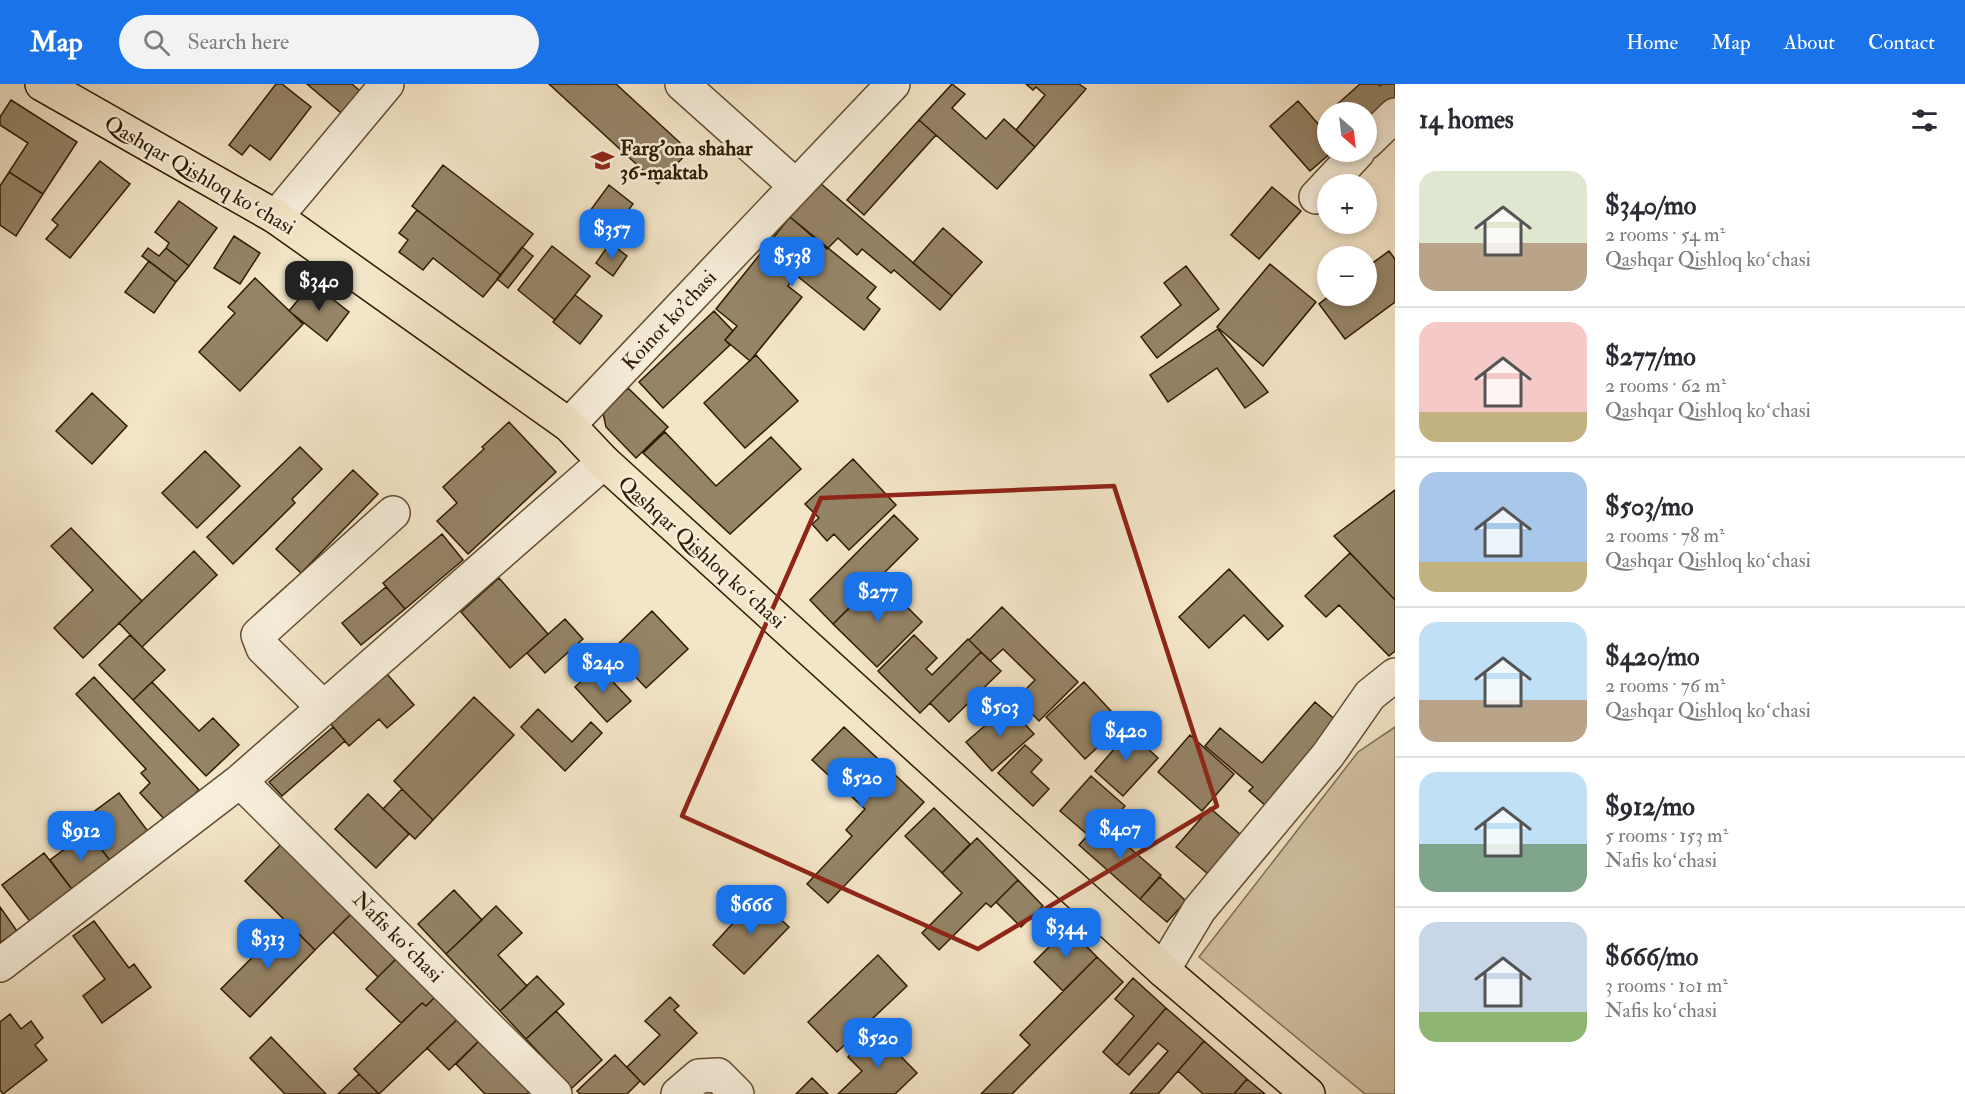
<!DOCTYPE html>
<html lang="en">
<head>
<meta charset="utf-8">
<style>
	:root { --surface:#fff; --page:#f2f2f3; --text:#2b2b33; --muted:#7c7c81; --line:#e1e1e2; --accent:#1a73e8 }
	body { margin:0; font-family:"IM FELL Double Pica",serif; background:var(--page); color:var(--text); height:100vh; display:flex; flex-direction:column; font-size:22px; white-space:nowrap }
	* { box-sizing:border-box; margin:0 }
	p { font-size:20px; color:var(--muted) }
	.icon { flex:none; width:33px; height:33px; fill:none; stroke:currentColor; stroke-width:2; stroke-linecap:round; stroke-linejoin:round }
	.map { position:relative; flex:1; overflow:hidden }
	.sheet { display:flex; flex-direction:column; background:var(--surface); width:570px }
	.sheet>* { flex:none }
	.needle { width:39px; rotate:152deg }
	.controls { position:absolute; left:1317px; top:18px; display:grid; gap:12px }
	.controls a { display:grid; place-items:center; width:60px; height:60px; border-radius:50%; background:var(--surface); box-shadow:0 3px 9px #0003; font-size:30px }
	.price { position:absolute; translate:-50% -51px; padding:0 14px; border-radius:12px; background:var(--accent); color:#fff; font-size:20px; line-height:39px; filter:drop-shadow(0 2px 3px #0008) }
	.price::after { content:''; position:absolute; left:50%; top:36px; width:18px; height:14px; margin-left:-9px; background:inherit; clip-path:polygon(0 0,100% 0,50% 100%) }
	.price.current { background:#222; color:#fff }
	ul { padding:0; list-style:none }
	li { display:flex; align-items:center; gap:18px; height:150px; padding:0 24px }
	li+li { border-top:2px solid var(--line) }
	li span { display:grid; place-items:center; flex:none; width:168px; height:120px; border-radius:18px; color:#555 }
	li>.icon { margin-inline-start:auto }
	span .icon { width:72px; height:72px; fill:#fffc; stroke-width:1 }
	li b { font-size:26px }
	h2 { display:flex; justify-content:space-between; align-items:center; height:72px; padding:0 24px; font-size:26px }
	header { display:flex; align-items:center; gap:36px; box-sizing:border-box; height:84px; padding:0 30px; background:var(--accent); color:#fff }
	header strong { font-size:28px }
	nav { display:flex; gap:33px; margin-inline-start:auto; font-size:21px }
	.search { width:420px; height:54px; background:var(--page); display:flex; align-items:center; gap:15px; box-sizing:border-box; padding:0 21px; border-radius:33px; color:var(--muted); font-size:22px }
	main { display:flex; flex:1; min-height:0 }
	.map>svg:first-child { display:block }
	.green { fill:#d2c3a5; stroke:#806f52; stroke-width:1.5 }
	.building { fill:#958467; stroke:#2f1b00; stroke-width:1.5 }
	.lines { fill:none; stroke-linecap:round; stroke-linejoin:round }
	.minor-casing { stroke:#604e32; stroke-width:36 }
	.major-casing { stroke:#2f1b00; stroke-width:36 }
	.minor { stroke:#f7eedb; stroke-width:33 }
	.major { stroke:#f3e5c7; stroke-width:33 }
	.marked { fill:none; stroke:#8f2418; stroke-width:4.5; stroke-linejoin:round }
	.labels { text-anchor:middle; stroke-width:5; stroke-linejoin:round; paint-order:stroke }
	.poi-label { font-size:21px; font-weight:bold; fill:#2f1b00; stroke:#f7eedb; text-anchor:start }
	.street-label { font-size:21px; fill:#2f1b00; stroke:#f7eedb }
</style>
</head>
<body>
<header>
<strong>Map</strong>
<div class="search"><svg class="icon" aria-label="search" viewBox="0 0 24 24"><circle cx="10" cy="10" r="6"/><path d="M15 15l6 6"/></svg>Search here</div>
<nav><a>Home</a><a>Map</a><a>About</a><a>Contact</a></nav>
</header>
<main>
<div class="map">
<svg width="1395" height="1010" viewBox="0 0 1395 1010">
	<rect width="100%" height="100%" fill="#f3e5c7"/>
	<filter id="stains"><feTurbulence type="fractalNoise" baseFrequency=".00333" numOctaves="4"/><feColorMatrix values="0 0 0 0 .2 0 0 0 0 .09 0 0 0 0 .02 0 0 0 .5 -.17"/></filter>
	<radialGradient id="worn" r=".72"><stop offset=".6" stop-color="#630" stop-opacity="0"/><stop offset="1" stop-color="#630" stop-opacity=".3"/></radialGradient>
	<path class="green" d="M1395,643V1010H1365L1199,873L1358,668Z"/>
	<path class="building" d="M276,0H282L311,23L270,76L250,61L242,71L229,61Z
		M307,0H352L360,7L341,29Z
		M549,0H616L689,67L658,100Z
		M952,0L965,10L952,24L986,55L1004,35L1035,63L997,105L919,36Z
		M1026,0H1079L1086,5L1035,63L1016,46L1045,11L1036,3L1033,6Z
		M1360,0H1378L1380,2L1382,0H1395V20L1366,46V28H1335L1332,25Z
		M11,16L77,58L43,110L9,88L28,59L0,41V33Z
		M1298,17L1328,51V68H1332L1310,87L1270,42Z
		M919,36L936,51L864,131L847,116Z
		M100,77L130,100L70,174L46,155L58,141L52,136Z
		M443,81L533,150L501,191L412,122Z
		M9,88L43,110L16,152L0,141V102Z
		M820,99L952,212L940,226L894,186L891,189L862,165L857,171L838,154L827,165L790,133Z
		M609,101L633,120L608,154L584,135Z
		M1272,103L1301,127L1259,175L1231,151Z
		M179,117L217,144L189,182L166,164L169,159L155,148Z
		M417,126L501,191L483,213L433,174L423,186L399,168L408,156L399,149Z
		M790,133L876,203L867,214L880,225L864,246L796,191L788,202L802,213L750,277L725,256L737,242L716,225Z
		M943,144L982,178L952,212L913,179Z
		M234,152L260,169L240,200L214,184Z
		M610,159L627,172L613,192L596,179Z
		M552,162L590,192L555,236L518,206Z
		M522,163L533,172L508,204L497,195Z
		M148,164L159,172L166,164L189,182L176,198L142,172Z
		M1389,167L1395,175V218L1345,255L1319,220L1329,212H1366V184Z
		M149,177L176,198L154,229L125,208Z
		M1270,180L1316,218L1263,282L1217,243Z
		M1186,182L1219,225L1157,274L1141,253L1181,221L1164,199Z
		M255,194L303,240L240,307L199,268L235,229L228,223Z
		M312,199L349,228L327,257L289,227Z
		M575,211L602,232L580,260L553,238Z
		M714,227L733,247L725,256L730,261L663,324L639,298Z
		M1218,245L1268,308L1245,324L1217,284L1168,318L1150,291Z
		M756,271L798,317L745,364L704,319Z
		M628,304L668,343L636,374L606,343L603,329Z
		M92,309L127,342L92,380L56,347Z
		M509,338L556,388L468,470L437,437L457,419L443,403L484,365L482,363Z
		M665,348L716,402L771,353L801,385L730,450L643,369Z
		M300,363L322,385L292,415L295,419L233,480L207,453Z
		M205,367L240,402L197,444L162,409Z
		M853,375L896,421L849,466L834,450L827,457L812,440L819,434L805,420Z
		M353,386L378,410L301,489L276,465Z
		M1395,406V516L1334,452Z
		M894,431L918,455L833,540L810,516Z
		M71,444L142,517L83,574L54,544L93,506L51,462Z
		M442,450L463,476L405,525L383,499Z
		M194,467L217,491L142,563L119,539Z
		M1350,469L1395,516V567L1389,572L1339,521L1326,533L1305,512Z
		M1229,485L1283,542L1268,556L1244,531L1209,564L1179,533Z
		M499,494L548,550L510,584L461,528Z
		M879,495L922,538L877,583L833,540Z
		M386,503L405,525L361,561L342,539Z
		M1002,523L1078,598L1039,637L1017,614L1035,596L1003,565L990,577L969,556Z
		M652,527L688,565L646,604L611,567Z
		M565,535L583,555L545,589L527,569Z
		M130,551L165,586L133,616L99,581Z
		M914,551L937,574L926,585L932,591L968,555L981,568L920,629L878,587Z
		M981,568L1001,587L949,638L930,619Z
		M598,582L631,617L607,638L575,603Z
		M387,590L414,621L387,644L379,635L349,662L330,639Z
		M94,593L199,706L166,737L140,709L150,699L141,689L146,685L76,610Z
		M152,598L199,647L213,634L239,661L206,692L133,616Z
		M1084,598L1123,640L1085,675L1046,633Z
		M474,613L514,651L433,736L394,697Z
		M1315,618L1339,639L1266,722L1249,707L1253,703L1205,662L1220,644L1262,679Z
		M1008,622L1034,650L992,687L966,658Z
		M538,625L572,658L591,638L602,649L565,687L521,643Z
		M1123,642L1158,674L1123,712L1095,687L1116,663L1110,657Z
		M333,643L345,657L282,712L269,698Z
		M844,643L924,718L828,819L807,800L852,752L846,746L865,725L812,676Z
		M1190,651L1234,690L1202,727L1158,688Z
		M1025,661L1042,676L1031,688L1049,705L1033,722L998,689Z
		M1091,692L1125,722L1106,743L1100,738L1088,751L1060,727Z
		M402,705L433,736L415,755L383,725Z
		M119,709L150,750L112,779L80,738Z
		M368,710L409,750L376,784L335,745Z
		M934,724L970,760L942,789L905,752Z
		M1210,724L1241,751L1208,790L1176,763Z
		M1100,738L1161,791L1140,815L1079,761Z
		M88,748L112,779L74,808L50,776Z
		M977,754L1018,796L991,823L986,819L939,866L922,849L962,809L942,789Z
		M286,755L357,824L315,866L245,797Z
		M44,769L74,808L32,840L2,801Z
		M1160,793L1186,817L1167,838L1140,815Z
		M1018,796L1043,822L1021,843L996,818Z
		M454,806L482,836L446,870L418,840Z
		M757,813L789,843L744,890L713,861Z
		M496,822L522,849L498,871L527,902L500,927L446,870Z
		M0,823L17,847L0,859Z
		M357,824L402,869L378,893L333,848Z
		M94,837L129,884L134,880L151,903L102,939L83,912L105,895L73,852Z
		M287,838L315,866L250,933L221,905Z
		M1068,844L1097,873L1063,907L1034,878Z
		M402,869L440,908L426,922L422,919L401,939L366,905Z
		M878,871L907,902L837,968L808,938Z
		M1097,873L1123,898L1012,1010H981L1030,961L1020,951Z
		M537,892L564,920L526,955L500,927Z
		M1133,894L1166,924L1117,981L1103,968L1134,932L1115,915Z
		M440,908L463,930L379,1010L354,985L422,919L426,922Z
		M670,913L679,922L674,926L697,949L644,1001L627,983L660,951L645,937Z
		M1166,924L1204,957L1158,1010H1130L1168,967L1158,959L1129,991L1117,981Z
		M556,927L602,976L572,1004L526,955Z
		M10,930L21,945L31,937L43,954L35,961L47,976L3,1010L0,1006V938Z
		M463,930L484,952L449,986L427,964Z
		M875,946L917,989L895,1010H838L862,987L848,973Z
		M484,952L535,1003L527,1010H485L456,980Z
		M271,953L326,1010H285L250,974Z
		M1204,957L1247,995L1234,1010H1203L1178,987Z
		M615,971L640,997L627,1010H580L577,1007Z
		M359,990L379,1010H338Z
		M812,994L828,1010H796Z
		M1247,995L1265,1010H1234Z"/>
	<g class="lines">
		<defs>
			<path id="minor" d="M682,0L796,102
				M1366,59L1395,31
				M1316,113L1358,68
				M276,133L387,0
				M569,341L893,0
				M324,624L263,564L258,551L393,429
				M240,697L555,1010
				M0,881L240,697L604,378
				M1163,886L1199,826L1328,671L1370,611L1395,591
				M678,1010L699,992L718,991L737,1010"/>
			<path id="major" d="M42,0L276,133L569,341L604,378L1163,886L1308,1010"/>
		</defs>
		<use href="#minor" class="minor-casing"/>
		<use href="#major" class="major-casing"/>
		<use href="#minor" class="minor"/>
		<use href="#major" class="major"/>
	</g>
	<path class="marked" d="M1114,402L1217,722L978,865L682,732L821,414Z"/>
	<defs>
		<symbol id="school-bare" viewBox="-9 -9 18 18"><path d="M0-5L7-2L0 1L-7-2ZM-4 1L0 2.5L4 1V4Q0 6-4 4Z" fill="#8f2418" stroke="#f7eedb" stroke-width="2.5" paint-order="stroke"/></symbol>
	</defs>
	<g fill-rule="evenodd">
		<use href="#school-bare" x="586" y="60" width="33" height="33"/>
	</g>
	<g class="labels">
		<g class="poi-label">
			<text x="620" y="71">Farg'ona shahar<tspan x="620" dy="24">36-maktab</tspan></text>
		</g>
		<g class="street-label">
			<text transform="translate(200 91) rotate(30)" y="7">Qashqar Qishloq koʻchasi</text>
			<text transform="translate(669 236) rotate(-47)" y="7">Koinot ko'chasi</text>
			<text transform="translate(702 468) rotate(42)" y="7">Qashqar Qishloq koʻchasi</text>
			<text transform="translate(398 853) rotate(45)" y="7">Nafis koʻchasi</text>
		</g>
	</g>
	<rect width="100%" height="100%" filter="url(#stains)"/>
	<rect width="100%" height="100%" fill="url(#worn)"/>
</svg>
<div class="controls">
<a><svg class="needle" viewBox="-14 -14 28 28"><path d="M0-13l5 13h-10z" fill="#e53935"/><path d="M0 13l5-13h-10z" fill="#7c7c81"/></svg></a>
<a>+</a>
<a>−</a>
</div>
<b class="price" style="left:612px;top:176px">$357</b>
<b class="price" style="left:792px;top:204px">$538</b>
<b class="price current" style="left:319px;top:228px">$340</b>
<b class="price" style="left:878px;top:539px">$277</b>
<b class="price" style="left:603px;top:610px">$240</b>
<b class="price" style="left:1000px;top:654px">$503</b>
<b class="price" style="left:1126px;top:678px">$420</b>
<b class="price" style="left:862px;top:725px">$520</b>
<b class="price" style="left:1120px;top:776px">$407</b>
<b class="price" style="left:81px;top:778px">$912</b>
<b class="price" style="left:751px;top:852px">$666</b>
<b class="price" style="left:1066px;top:875px">$344</b>
<b class="price" style="left:268px;top:886px">$313</b>
<b class="price" style="left:878px;top:985px">$520</b>
</div>
<section class="sheet">
<h2>14 homes<svg class="icon" aria-label="filters" viewBox="0 0 24 24"><path d="M4 7h16M4 17h16"/><circle cx="9" cy="7" r="2"/><circle cx="15" cy="17" r="2"/></svg></h2>
<ul>
<li><span style="background:linear-gradient(#dfe7d0 60%,#b9a48a 0)"><svg class="icon" aria-label="home" viewBox="0 0 24 24"><path d="M3 11l9-7 9 7M6 9v11h12V9"/></svg></span><div><b>$340/mo</b><p>2 rooms · 54 m²</p><p>Qashqar Qishloq koʻchasi</p></div></li>
<li><span style="background:linear-gradient(#f6c9c9 75%,#c2b280 0)"><svg class="icon" aria-label="home" viewBox="0 0 24 24"><path d="M3 11l9-7 9 7M6 9v11h12V9"/></svg></span><div><b>$277/mo</b><p>2 rooms · 62 m²</p><p>Qashqar Qishloq koʻchasi</p></div></li>
<li><span style="background:linear-gradient(#a9c7e8 75%,#c2b280 0)"><svg class="icon" aria-label="home" viewBox="0 0 24 24"><path d="M3 11l9-7 9 7M6 9v11h12V9"/></svg></span><div><b>$503/mo</b><p>2 rooms · 78 m²</p><p>Qashqar Qishloq koʻchasi</p></div></li>
<li><span style="background:linear-gradient(#bfe0f5 65%,#b9a48a 0)"><svg class="icon" aria-label="home" viewBox="0 0 24 24"><path d="M3 11l9-7 9 7M6 9v11h12V9"/></svg></span><div><b>$420/mo</b><p>2 rooms · 76 m²</p><p>Qashqar Qishloq koʻchasi</p></div></li>
<li><span style="background:linear-gradient(#bfe0f5 60%,#7fa58c 0)"><svg class="icon" aria-label="home" viewBox="0 0 24 24"><path d="M3 11l9-7 9 7M6 9v11h12V9"/></svg></span><div><b>$912/mo</b><p>5 rooms · 153 m²</p><p>Nafis koʻchasi</p></div></li>
<li><span style="background:linear-gradient(#c9d6e8 75%,#8fb573 0)"><svg class="icon" aria-label="home" viewBox="0 0 24 24"><path d="M3 11l9-7 9 7M6 9v11h12V9"/></svg></span><div><b>$666/mo</b><p>3 rooms · 101 m²</p><p>Nafis koʻchasi</p></div></li>
</ul>
</section>
</main>
</body>
</html>
